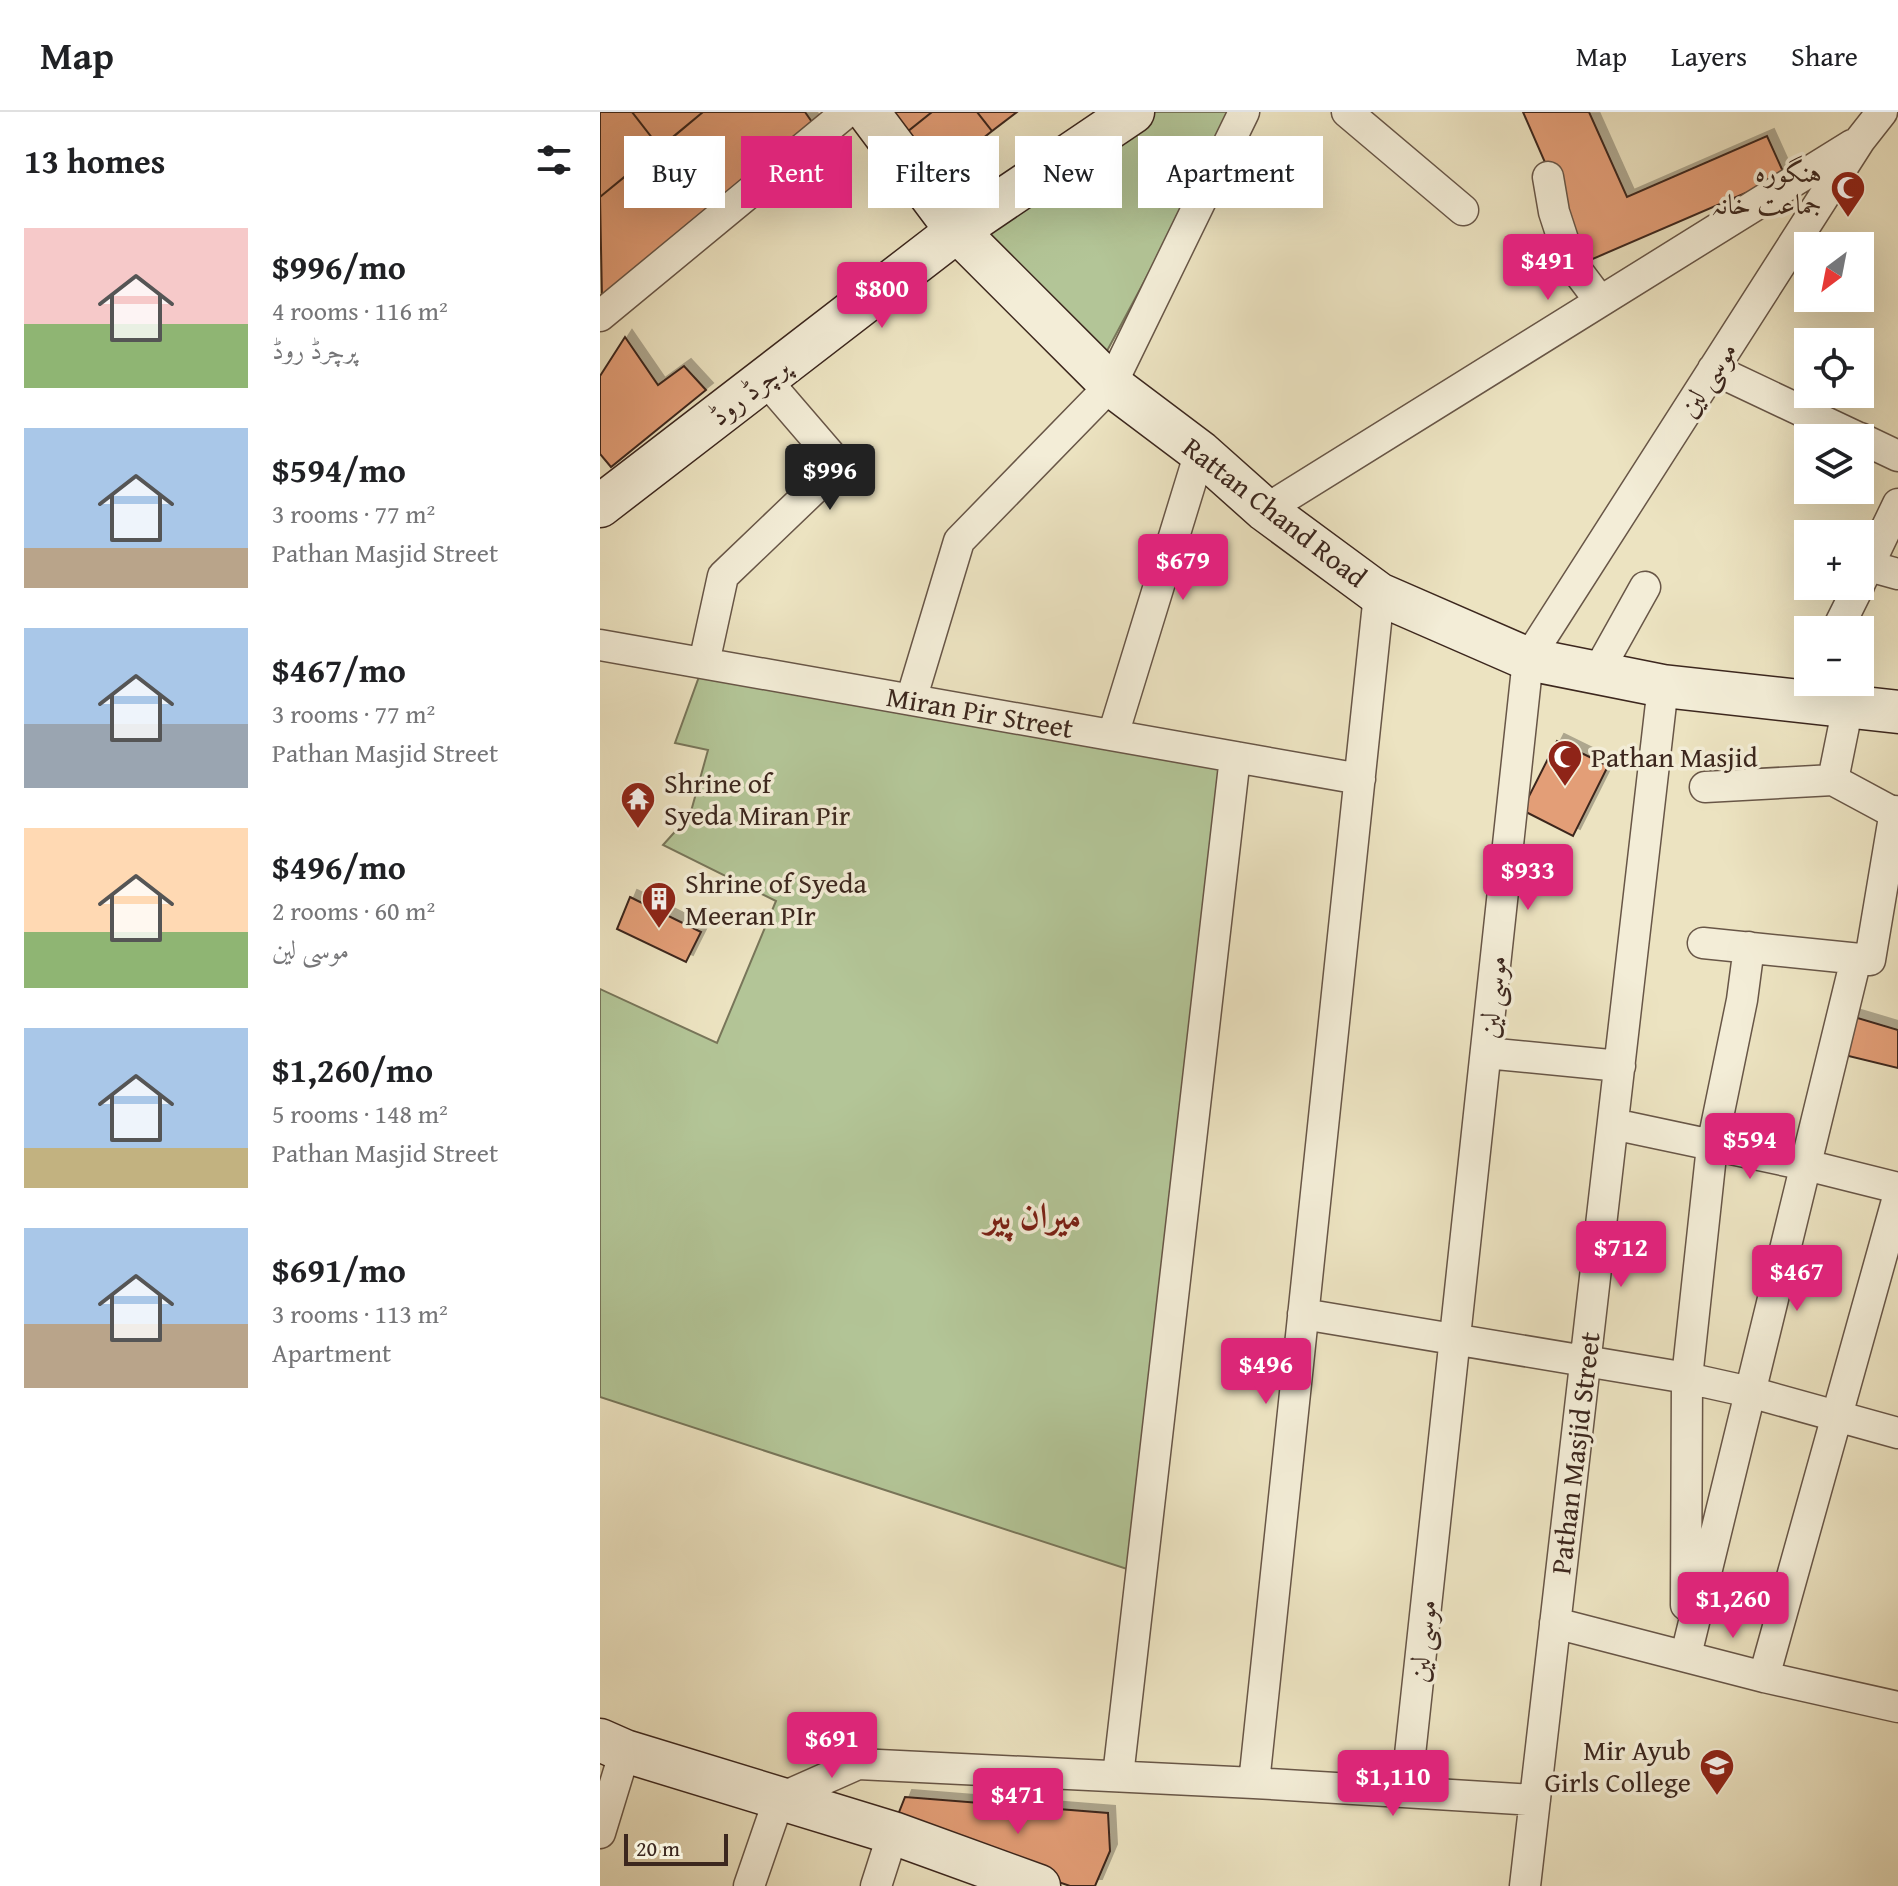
<!DOCTYPE html>
<html lang="en">
<head>
<meta charset="utf-8">
<style>
	:root { --surface:#fff; --page:#f6f6f6; --text:#202124; --muted:#757577; --line:#e0e0e0; --accent:#db2777 }
	body { margin:0; font-family:"Gentium Book Plus",Amiri,serif; background:var(--page); color:var(--text); height:100vh; display:flex; flex-direction:column; font-size:30px; white-space:nowrap }
	* { box-sizing:border-box; margin:0 }
	p { font-size:26px; color:var(--muted) }
	.icon { flex:none; width:44px; height:44px; fill:none; stroke:currentColor; stroke-width:2; stroke-linecap:round; stroke-linejoin:round }
	.map { position:relative; flex:1; overflow:hidden }
	.panel { display:flex; flex-direction:column; background:var(--surface); width:600px }
	.panel>* { flex:none }
	.hud { position:absolute; left:24px; top:24px; width:760px; height:72px; display:flex; gap:16px }
	.needle { width:52px; rotate:212deg }
	.controls { position:absolute; left:1194px; top:120px; display:grid; gap:16px }
	.controls a { display:grid; place-items:center; width:80px; height:80px; border-radius:0px; background:var(--surface); box-shadow:0 8px 32px #0002; font-size:40px }
	.scale { position:absolute; left:24px; bottom:20px; width:104px; box-sizing:border-box; padding-left:8px; border:4px solid #3c271e; border-top:0; font-size:22px; line-height:28px; white-space:nowrap; color:#3c271e; -webkit-text-stroke:6px #f3edd7; paint-order:stroke }
	.price { position:absolute; translate:-50% -68px; padding:0 18px; border-radius:8px; background:var(--accent); color:#fff; font-size:26px; line-height:52px; filter:drop-shadow(0 2px 4px #0008) }
	.price::after { content:''; position:absolute; left:50%; top:48px; width:24px; height:18px; margin-left:-12px; background:inherit; clip-path:polygon(0 0,100% 0,50% 100%) }
	.price.active { background:#222; color:#fff }
	ul { padding:0; list-style:none }
	li { display:flex; align-items:center; gap:24px; height:200px; padding:0 24px }
	li span { display:grid; place-items:center; flex:none; width:224px; height:160px; border-radius:0px; color:#555 }
	li>.icon { margin-inline-start:auto }
	span .icon { width:96px; height:96px; fill:#fffc; stroke-width:1 }
	li b { font-size:34px }
	h2 { display:flex; justify-content:space-between; align-items:center; height:96px; padding:0 24px; font-size:34px }
	.tag { padding:0 28px; border-radius:0px; background:var(--surface); box-shadow:0 8px 32px #0002; font-size:28px; line-height:72px }
	.tag.active { background:var(--accent); color:#fff }
	header { display:flex; align-items:center; gap:48px; box-sizing:border-box; height:112px; padding:0 40px; background:var(--surface); border-bottom:2px solid var(--line) }
	header strong { font-size:38px }
	nav { display:flex; gap:44px; margin-inline-start:auto; font-size:28px }
	main { display:flex; flex:1; min-height:0 }
	.map>svg:first-child { display:block }
	.green { fill:#b3c597; stroke:#78765a; stroke-width:2 }
	.building { fill:#e39e77; stroke:#3c271e; stroke-width:2; filter:url(#shadow) }
	.lines { fill:none; stroke-linecap:round; stroke-linejoin:round }
	.street-casing { stroke:#685647; stroke-width:33 }
	.secondary-casing { stroke:#3c271e; stroke-width:45 }
	.street { stroke:#f3edd7; stroke-width:30 }
	.secondary { stroke:#f3edd7; stroke-width:42 }
	.labels { text-anchor:middle; stroke-width:7; stroke-linejoin:round; paint-order:stroke }
	.poi-label { font-size:28px; fill:#3c271e; stroke:#f3edd7; text-anchor:start }
	.street-label { font-size:28px; fill:#3c271e; stroke:#f3edd7 }
	.district-label { font-size:36px; font-weight:bold; fill:#7a1f14; stroke:#f3edd7 }
</style>
</head>
<body>
<header>
<strong>Map</strong>
<nav><a>Map</a><a>Layers</a><a>Share</a></nav>
</header>
<main>
<section class="panel">
<h2>13 homes<svg class="icon" aria-label="filters" viewBox="0 0 24 24"><path d="M4 7h16M4 17h16"/><circle cx="9" cy="7" r="2"/><circle cx="15" cy="17" r="2"/></svg></h2>
<ul>
<li><span style="background:linear-gradient(#f6c9c9 60%,#8fb573 0)"><svg class="icon" aria-label="home" viewBox="0 0 24 24"><path d="M3 11l9-7 9 7M6 9v11h12V9"/></svg></span><div><b>$996/mo</b><p>4 rooms · 116 m²</p><p>پرچرڈ روڈ</p></div></li>
<li><span style="background:linear-gradient(#a9c7e8 75%,#b9a48a 0)"><svg class="icon" aria-label="home" viewBox="0 0 24 24"><path d="M3 11l9-7 9 7M6 9v11h12V9"/></svg></span><div><b>$594/mo</b><p>3 rooms · 77 m²</p><p>Pathan Masjid Street</p></div></li>
<li><span style="background:linear-gradient(#a9c7e8 60%,#9aa5b1 0)"><svg class="icon" aria-label="home" viewBox="0 0 24 24"><path d="M3 11l9-7 9 7M6 9v11h12V9"/></svg></span><div><b>$467/mo</b><p>3 rooms · 77 m²</p><p>Pathan Masjid Street</p></div></li>
<li><span style="background:linear-gradient(#ffd9b3 65%,#8fb573 0)"><svg class="icon" aria-label="home" viewBox="0 0 24 24"><path d="M3 11l9-7 9 7M6 9v11h12V9"/></svg></span><div><b>$496/mo</b><p>2 rooms · 60 m²</p><p>موسی لین</p></div></li>
<li><span style="background:linear-gradient(#a9c7e8 75%,#c2b280 0)"><svg class="icon" aria-label="home" viewBox="0 0 24 24"><path d="M3 11l9-7 9 7M6 9v11h12V9"/></svg></span><div><b>$1,260/mo</b><p>5 rooms · 148 m²</p><p>Pathan Masjid Street</p></div></li>
<li><span style="background:linear-gradient(#a9c7e8 60%,#b9a48a 0)"><svg class="icon" aria-label="home" viewBox="0 0 24 24"><path d="M3 11l9-7 9 7M6 9v11h12V9"/></svg></span><div><b>$691/mo</b><p>3 rooms · 113 m²</p><p>Apartment</p></div></li>
</ul>
</section>
<div class="map">
<svg width="1298" height="1774" viewBox="0 0 1298 1774">
	<defs>
		<filter id="shadow"><feDropShadow dx="7" dy="-7" stdDeviation="0" flood-color="#0004"/></filter>
	</defs>
	<rect width="100%" height="100%" fill="#ece3c1"/>
	<filter id="stains"><feTurbulence type="fractalNoise" baseFrequency=".0025" numOctaves="4"/><feColorMatrix values="0 0 0 0 .2 0 0 0 0 .09 0 0 0 0 .02 0 0 0 .5 -.17"/></filter>
	<radialGradient id="worn" r=".72"><stop offset=".6" stop-color="#630" stop-opacity="0"/><stop offset="1" stop-color="#630" stop-opacity=".3"/></radialGradient>
	<path class="green" d="M534,0H635L507,239L357,119Z
		M104,551L635,645L530,1458L0,1285V877L117,931L176,789L63,733L90,703L108,638L75,631Z"/>
	<path class="building" d="M0,0H32L60,36L0,85Z
		M32,0H103L60,36Z
		M103,0H205L214,13L2,187L0,85Z
		M284,0H332L302,24Z
		M332,0H377L392,19L333,66L302,24Z
		M377,0H417L392,19Z
		M923,0H989L1027,85L1167,24L1185,64L988,149Z
		M25,225L58,273L84,254L106,278L11,355L0,342V264Z
		M957,629L1008,654L973,724L922,698Z
		M30,785L101,820L86,850L17,817Z
		M1234,899L1298,918V956L1228,939Z
		M305,1685L508,1701L510,1739L495,1774H470L294,1713Z"/>
	<g class="lines">
		<defs>
			<path id="street" d="M747,0L863,98
				M948,65L954,100L970,149L1000,189
				M0,204L247,0
				M1113,257L1259,326
				M1260,326L1298,344
				M665,398L1252,33
				M1269,454L1298,462
				M1260,471L1298,392
				M1237,518L1259,474
				M0,533L760,667
				M104,551L123,464L239,353L165,267
				M997,561L1045,475
				M311,588L359,429L511,273L644,0
				M513,623L600,340
				M1233,668L1248,594
				M1105,675L1233,668L1298,703
				M1103,831L1270,848L1295,699
				M886,941L1020,954
				M1013,1012L1206,1053L1298,1076
				M703,1202L1087,1266L1150,1280L1298,1321
				M1086,1493L1087,1266L1112,1034L1142,888L1149,835
				M955,1511L1164,1565L1298,1595
				M1086,1543L1256,847
				M1164,1565L1298,1085
				M518,1664L635,645
				M654,1671L935,1688
				M806,1680L928,547L1260,28L1282,0
				M0,1721L25,1639
				M149,1774L179,1687L258,1652L654,1671L779,482
				M276,1774L293,1721
				M925,1774L1063,574"/>
			<path id="secondary" d="M268,0L357,119L511,273L600,340L665,398L779,482L928,547L1063,574L1298,600
				M0,394L357,119L533,0
				M0,1628L25,1639L293,1721L439,1774"/>
		</defs>
		<use href="#street" class="street-casing"/>
		<use href="#secondary" class="secondary-casing"/>
		<use href="#street" class="street"/>
		<use href="#secondary" class="secondary"/>
	</g>
	<defs>
		<symbol id="mosque-pin" viewBox="-11 -11 22 30"><path d="M0 17L-7.5 6A9.5 9.5 0 1 1 7.5 6Z" fill="#8f2418" stroke="#f3edd7"/><path d="M3.5-4.9A6 6 0 1 0 3.5 4.9A5 5 0 1 1 3.5-4.9Z" fill="#fff"/></symbol>
		<symbol id="temple-pin" viewBox="-11 -11 22 30"><path d="M0 17L-7.5 6A9.5 9.5 0 1 1 7.5 6Z" fill="#8f2418" stroke="#f3edd7"/><path d="M0-6L5-2H3V0L6.5 2.5H4V6H1.5V3h-3V6H-4V2.5H-6.5L-3 0V-2H-5Z" fill="#fff"/></symbol>
		<symbol id="building-pin" viewBox="-11 -11 22 30"><path d="M0 17L-7.5 6A9.5 9.5 0 1 1 7.5 6Z" fill="#8f2418" stroke="#f3edd7"/><path d="M-4-6H4V6H1V3H-1V6H-4ZM-2.5-4.3h1.7v1.8h-1.7ZM.8-4.3h1.7v1.8H.8ZM-2.5-1h1.7V.8h-1.7ZM.8-1h1.7V.8H.8Z" fill="#fff"/></symbol>
		<symbol id="school-pin" viewBox="-11 -11 22 30"><path d="M0 17L-7.5 6A9.5 9.5 0 1 1 7.5 6Z" fill="#8f2418" stroke="#f3edd7"/><path d="M0-5L7-2L0 1L-7-2ZM-4 1L0 2.5L4 1V4Q0 6-4 4Z" fill="#fff"/></symbol>
	</defs>
	<g fill-rule="evenodd">
		<use href="#mosque-pin" x="1228" y="56" width="40" height="54"/>
		<use href="#mosque-pin" x="945" y="625" width="40" height="54"/>
		<use href="#temple-pin" x="18" y="667" width="40" height="54"/>
		<use href="#building-pin" x="39" y="767" width="40" height="54"/>
		<use href="#school-pin" x="1097" y="1634" width="40" height="54"/>
	</g>
	<g class="labels">
		<g class="poi-label">
			<text x="1222" y="70" text-anchor="end">ہنگورہ<tspan x="1222" dy="32">جماعت خانہ</tspan></text>
			<text x="991" y="655">Pathan Masjid</text>
			<text x="64" y="681">Shrine of<tspan x="64" dy="32">Syeda Miran Pir</tspan></text>
			<text x="85" y="781">Shrine of Syeda<tspan x="85" dy="32">Meeran PIr</tspan></text>
			<text x="1091" y="1648" text-anchor="end">Mir Ayub<tspan x="1091" dy="32">Girls College</tspan></text>
		</g>
		<g class="street-label">
			<text transform="translate(1107 267) rotate(-57)" y="10">موسی لین</text>
			<text transform="translate(149 279) rotate(-38)" y="10">پرچرڈ روڈ</text>
			<text transform="translate(675 400) rotate(38)" y="10">Rattan Chand Road</text>
			<text transform="translate(380 600) rotate(10)" y="10">Miran Pir Street</text>
			<text transform="translate(892 885) rotate(-84)" y="10">موسی لین</text>
			<text transform="translate(975 1341) rotate(-83)" y="10">Pathan Masjid Street</text>
			<text transform="translate(822 1529) rotate(-84)" y="10">موسی لین</text>
		</g>
		<g class="district-label">
			<text x="433" y="1116">میران پیر</text>
		</g>
	</g>
	<rect width="100%" height="100%" filter="url(#stains)"/>
	<rect width="100%" height="100%" fill="url(#worn)"/>
</svg>
<div class="controls">
<a><svg class="needle" viewBox="-14 -14 28 28"><path d="M0-13l5 13h-10z" fill="#e53935"/><path d="M0 13l5-13h-10z" fill="#757577"/></svg></a>
<a><svg class="icon" aria-label="locate" viewBox="0 0 24 24"><circle cx="12" cy="12" r="6"/><path d="M12 2v4M12 18v4M2 12h4M18 12h4"/></svg></a>
<a><svg class="icon" aria-label="layers" viewBox="0 0 24 24"><path d="M12 4l9 5-9 5-9-5zM3 14l9 5 9-5"/></svg></a>
<a>+</a>
<a>−</a>
</div>
<div class="scale">20 m</div>
<b class="price" style="left:948px;top:190px">$491</b>
<b class="price" style="left:282px;top:218px">$800</b>
<b class="price active" style="left:230px;top:400px">$996</b>
<b class="price" style="left:583px;top:490px">$679</b>
<b class="price" style="left:928px;top:800px">$933</b>
<b class="price" style="left:1150px;top:1069px">$594</b>
<b class="price" style="left:1021px;top:1177px">$712</b>
<b class="price" style="left:1197px;top:1201px">$467</b>
<b class="price" style="left:666px;top:1294px">$496</b>
<b class="price" style="left:1133px;top:1528px">$1,260</b>
<b class="price" style="left:232px;top:1668px">$691</b>
<b class="price" style="left:793px;top:1706px">$1,110</b>
<b class="price" style="left:418px;top:1724px">$471</b>
<div class="hud">
<a class="tag">Buy</a>
<a class="tag active">Rent</a>
<a class="tag">Filters</a>
<a class="tag">New</a>
<a class="tag">Apartment</a>
</div>
</div>
</main>
</body>
</html>
